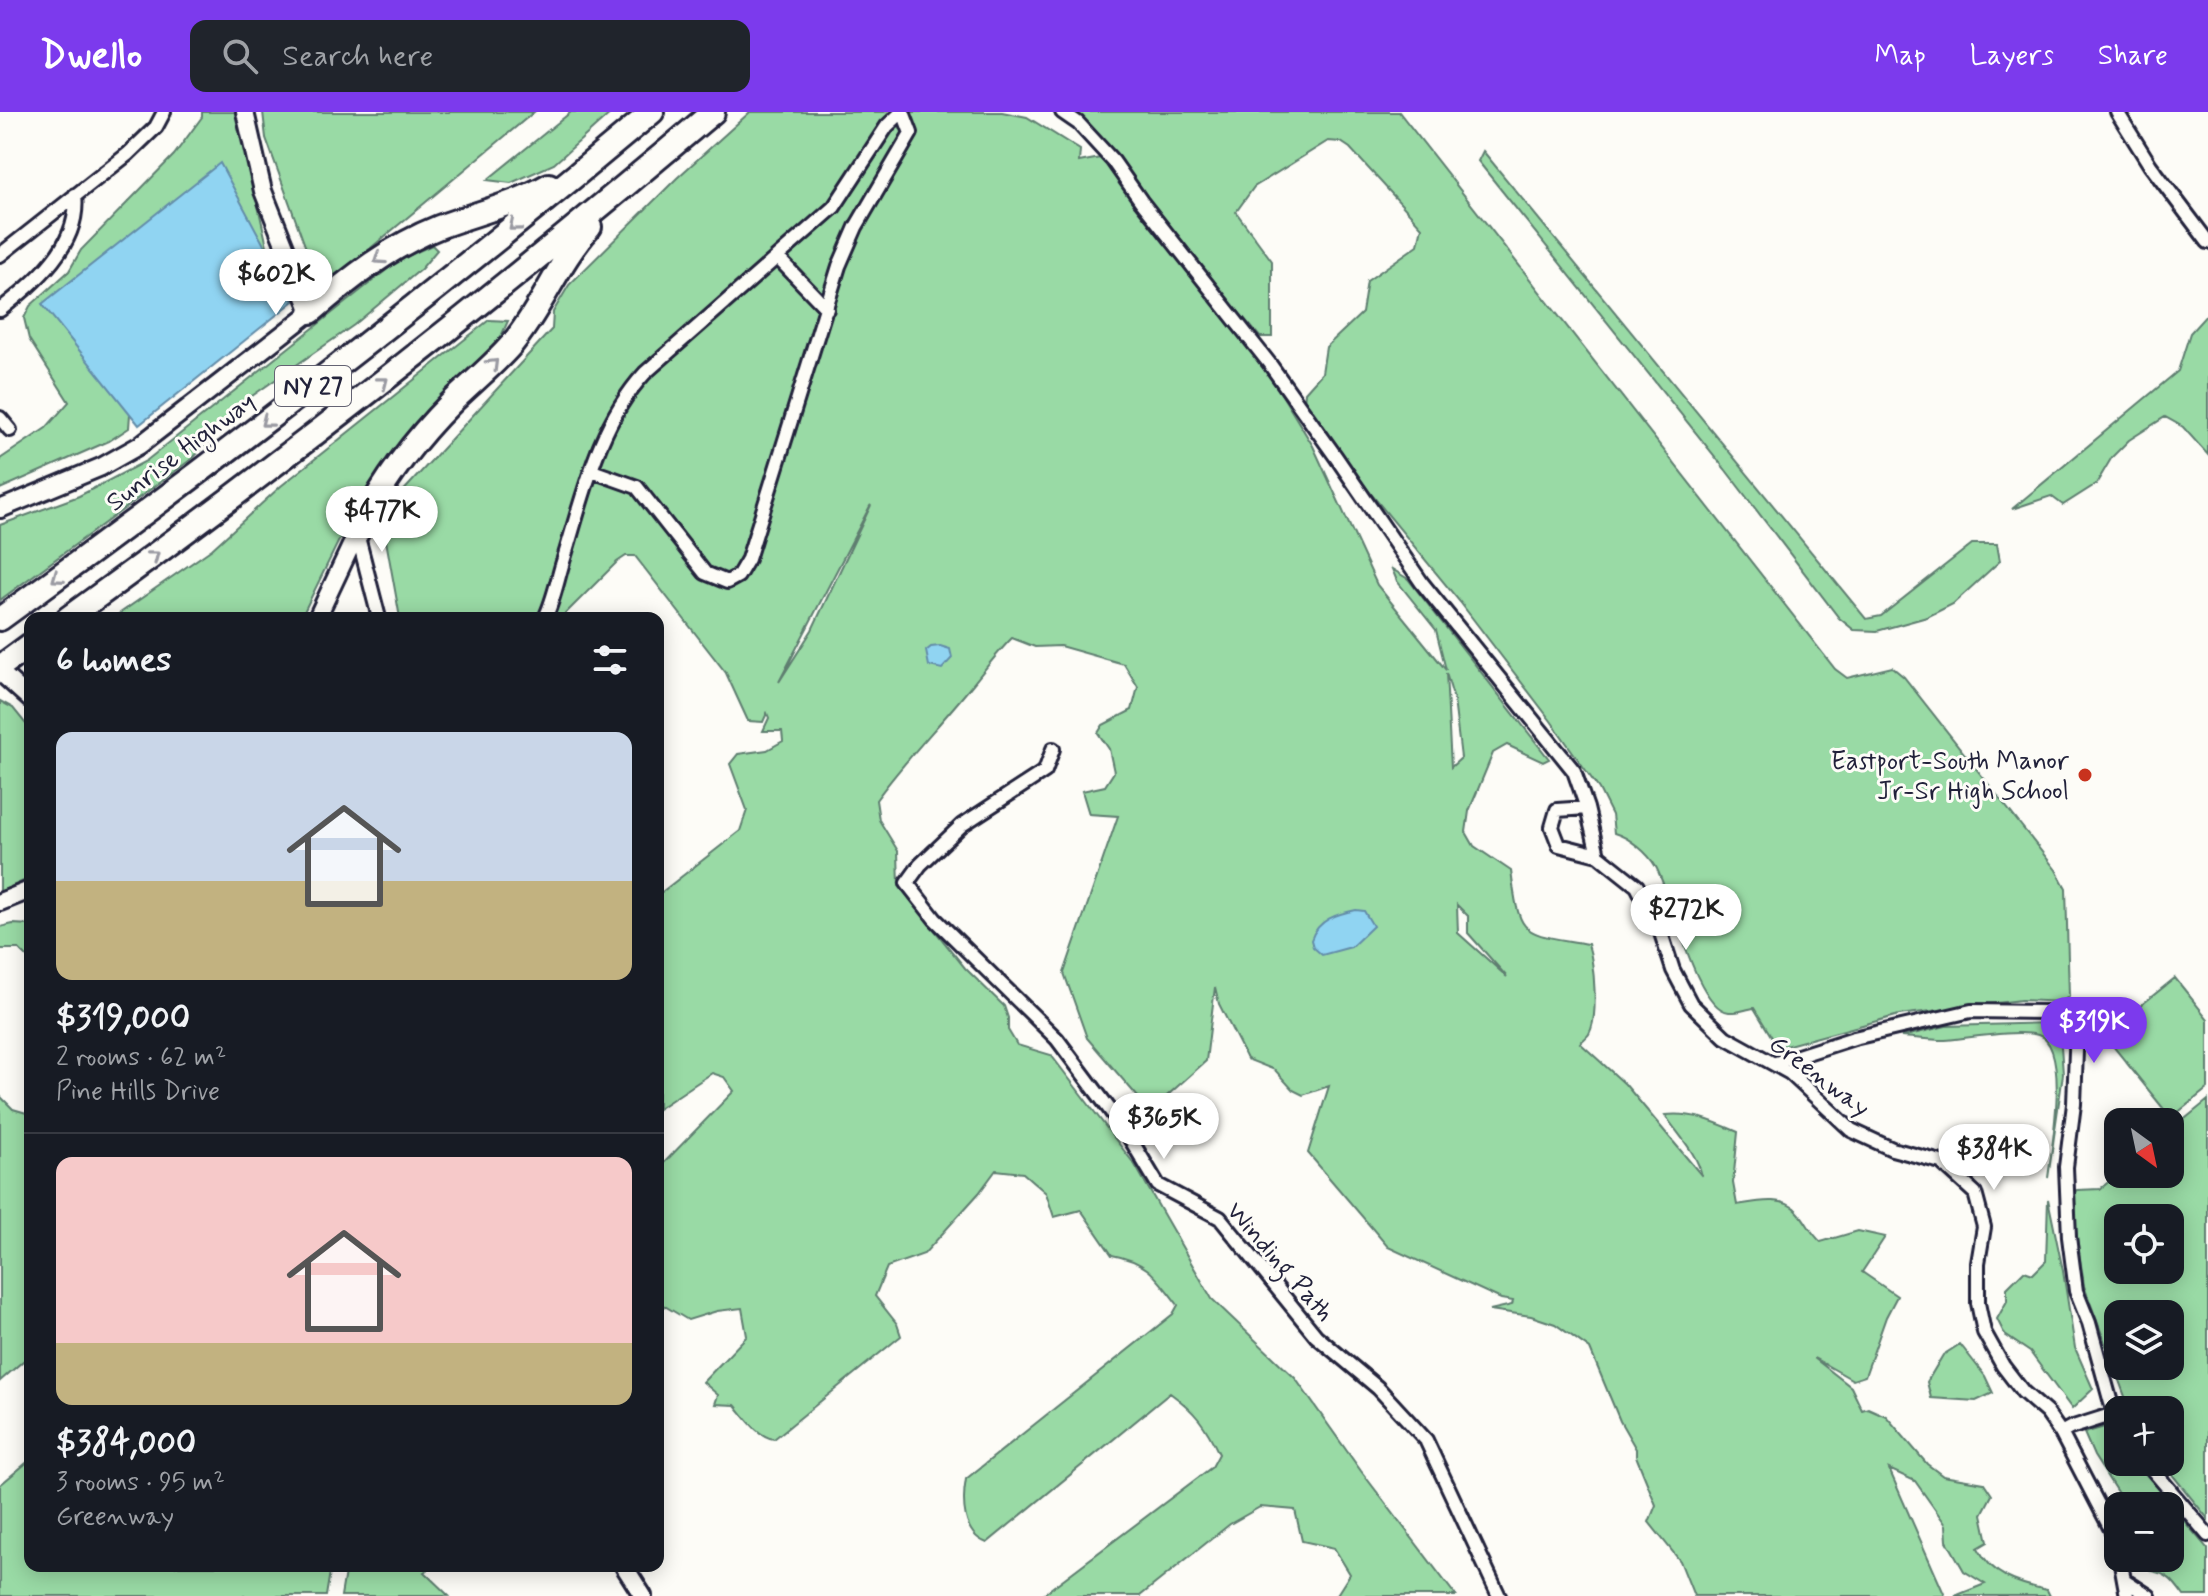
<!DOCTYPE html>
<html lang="en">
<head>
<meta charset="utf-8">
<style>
	:root { --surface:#171b24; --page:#20242c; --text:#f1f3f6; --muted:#9ea1a6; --line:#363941; --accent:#7c3aed }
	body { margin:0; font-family:Mynerve,sans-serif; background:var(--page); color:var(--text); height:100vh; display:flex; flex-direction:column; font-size:30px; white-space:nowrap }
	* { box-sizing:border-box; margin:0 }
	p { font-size:26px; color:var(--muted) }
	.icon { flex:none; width:44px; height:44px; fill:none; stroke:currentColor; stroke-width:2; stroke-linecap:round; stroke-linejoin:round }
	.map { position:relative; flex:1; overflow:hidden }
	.side { position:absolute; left:24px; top:500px; width:640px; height:960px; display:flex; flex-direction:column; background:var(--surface); border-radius:16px; box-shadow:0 4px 20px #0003 }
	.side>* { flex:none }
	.needle { width:52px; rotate:147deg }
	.fabs { position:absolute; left:2104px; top:996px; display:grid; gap:16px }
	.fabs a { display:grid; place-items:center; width:80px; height:80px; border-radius:16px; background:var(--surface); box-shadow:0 4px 20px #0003; font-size:40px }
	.price { position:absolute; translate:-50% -68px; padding:0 18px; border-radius:28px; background:#fff; color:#222; font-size:26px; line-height:52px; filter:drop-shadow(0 2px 4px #0008) }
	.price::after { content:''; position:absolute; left:50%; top:48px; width:24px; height:18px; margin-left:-12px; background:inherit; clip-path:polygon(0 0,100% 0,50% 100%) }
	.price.on { background:var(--accent); color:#fff }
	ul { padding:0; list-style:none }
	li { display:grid; align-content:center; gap:16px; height:424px; padding:0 32px }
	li+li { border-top:2px solid var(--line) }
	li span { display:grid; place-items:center; height:248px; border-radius:16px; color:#555 }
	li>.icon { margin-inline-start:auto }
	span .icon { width:144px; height:144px; fill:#fffc; stroke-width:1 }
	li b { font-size:34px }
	h2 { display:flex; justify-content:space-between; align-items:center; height:96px; padding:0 32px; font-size:34px }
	header { display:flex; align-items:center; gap:48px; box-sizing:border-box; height:112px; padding:0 40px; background:var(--accent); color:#fff }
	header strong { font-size:38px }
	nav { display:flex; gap:44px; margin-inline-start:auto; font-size:28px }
	.search { width:560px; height:72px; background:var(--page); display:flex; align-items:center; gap:20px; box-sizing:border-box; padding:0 28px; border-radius:16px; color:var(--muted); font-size:30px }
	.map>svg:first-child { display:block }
	.green { fill:#99daa5; stroke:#5e7e70; stroke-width:2; fill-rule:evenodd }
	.water { fill:#90d4f2; stroke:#648da9; stroke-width:2 }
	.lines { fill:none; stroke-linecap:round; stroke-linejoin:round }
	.street-casing { stroke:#22223b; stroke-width:18 }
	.secondary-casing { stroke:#22223b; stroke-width:22 }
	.highway-casing { stroke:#22223b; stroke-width:28 }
	.street { stroke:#fdfcf7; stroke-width:12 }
	.secondary { stroke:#fdfcf7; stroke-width:16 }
	.highway { stroke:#fdfcf7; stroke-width:22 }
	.oneway { stroke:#9a9aa2 }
	.poi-dot { fill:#c8321e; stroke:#fdfcf7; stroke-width:3 }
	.labels { text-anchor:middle; stroke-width:6; stroke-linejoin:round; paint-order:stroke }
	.shield { fill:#fdfcf7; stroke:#646373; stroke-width:2 }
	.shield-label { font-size:24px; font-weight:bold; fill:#22223b }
	.street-label { font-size:26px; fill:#22223b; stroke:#fdfcf7 }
	.poi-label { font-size:26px; fill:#22223b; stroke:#fdfcf7; text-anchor:end }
</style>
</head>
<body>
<header>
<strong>Dwello</strong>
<div class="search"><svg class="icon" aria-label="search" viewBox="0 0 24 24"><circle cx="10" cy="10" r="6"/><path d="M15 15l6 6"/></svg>Search here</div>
<nav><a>Map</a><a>Layers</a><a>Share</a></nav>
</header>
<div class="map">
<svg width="2208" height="1484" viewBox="0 0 2208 1484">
	<rect width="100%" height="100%" fill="#fdfcf7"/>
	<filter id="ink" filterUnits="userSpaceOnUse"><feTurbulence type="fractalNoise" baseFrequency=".0125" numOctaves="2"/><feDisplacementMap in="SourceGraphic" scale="16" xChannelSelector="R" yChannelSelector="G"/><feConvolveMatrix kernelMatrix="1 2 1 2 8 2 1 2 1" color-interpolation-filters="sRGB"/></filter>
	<g filter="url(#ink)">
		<path class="green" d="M202,0H237L278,183L131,288L129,316L109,329L0,377V347L46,316L69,290L29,227L24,206L30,194L69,159L81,138L174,43L202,5Z
			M263,0H534L336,165L323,166L312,153L266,26Z
			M571,0H612L554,52L511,71L487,68Z
			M750,0H1002L1027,5L1080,38L1079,50L1111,44L1076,0H1399L1835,557L1847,566L1892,555L1904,565L2056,758L2066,776L2069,884L2062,890L2021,888L1899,903L1785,934L1776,932L1754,896C1746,897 1737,901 1729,900C1696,897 1671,782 1656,755C1648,741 1629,725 1614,721L1612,703L1599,677L1551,609L1460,490L1372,383L1304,291L1305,280L1322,261L1326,235L1362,201L1367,169L1418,133L1422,115L1350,36L1341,30L1328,29L1254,75L1236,100L1272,149V225H1260L1213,170L1313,334L1377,473L1446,558L1436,518L1397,469L1392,457L1408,467L1549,647L1543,650L1507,633L1493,641L1469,699L1466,720L1474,734L1511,759C1520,828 1522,820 1588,832C1594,851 1599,904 1589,922C1587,925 1583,928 1580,931L1625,972L1702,1064C1697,1041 1678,1023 1665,1003C1692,1000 1713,1009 1738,1020L1733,1071L1737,1093C1756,1090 1784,1083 1798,1100C1808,1111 1809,1119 1821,1130L1858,1119L1885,1125L1862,1160L1897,1184L1886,1205L1865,1264L1853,1268L1814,1246L1851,1275L1862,1298L1868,1296L1886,1304L1927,1352L1943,1364L1984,1371L1992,1383L1982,1402L1988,1430L1978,1436C1992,1464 2018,1472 2047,1478L2050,1484H1955L1985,1472L1964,1459L1947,1429L1946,1413L1915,1369L1889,1357L1945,1484H1694L1680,1449L1649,1410L1656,1393L1636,1344V1337L1620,1309L1590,1237L1555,1212L1531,1204L1490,1198L1512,1193L1513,1189L1501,1187L1388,1135L1308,1041L1329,974L1303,983L1293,978L1275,958L1247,947L1219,892L1215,875L1206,949L1150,999L1087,926L1064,861L1118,704L1089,702L1082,679L1105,674L1114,660L1109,637L1098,621L1103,613L1132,598L1138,575L1124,552L1060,534L1035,535L1012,526C996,542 983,560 968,578C938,615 904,649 876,688L879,708L898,739L899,774L965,856L1004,894L1008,906V918L1017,933L1051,943L1135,1053L1212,1187L1295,1266L1361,1359L1456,1484H1336L1350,1462L1334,1436L1302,1429L1295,1398L1260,1395L1230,1412L1140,1484H1041L1212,1355L1219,1342C1206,1314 1195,1299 1170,1281L987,1431C962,1422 962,1389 966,1367L1173,1202L1178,1193C1156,1165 1149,1150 1112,1143L1081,1098L1054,1105L1046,1081L1023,1061L996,1058L979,1081L924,1142L887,1155L875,1184L897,1212L901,1224L774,1327C757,1324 746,1306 735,1293L715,1292L718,1283L703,1270L747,1224L742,1196L717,1199L688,1208L658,1190V1057L734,979L724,965L712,961L658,997V783L740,719L747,698L730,652L738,642L767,638L783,629L782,619H763L769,606L767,601L763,610L748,609L726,561L635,444H626L617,450L561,506H400L385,423L387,397L552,217L553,200L569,173L677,66ZM871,393L812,518L779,570L870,394ZM1446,561L1454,588L1461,646L1451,655ZM1457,793L1468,804V821L1507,865L1458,821Z
			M1483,39L1866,507L1881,504L1972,432H1997L2000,449L1953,492L1927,505L1877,519L1854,518L1839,506L1725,357L1478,49Z
			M432,133L437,138L421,157L354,213L252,284L193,346L0,488V413L79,384L146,349L399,148Z
			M2208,201V343L2183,315L2165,305L2129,328L2112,345L2096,372L2063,393L2051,384L2012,397L2178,259L2190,221Z
			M489,208L508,209L499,229L375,374L345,416L301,506H113L212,437L281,374Z
			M0,589L13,596L30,617V766L0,780Z
			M13,812L30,813V848L19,837H0V815Z
			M2175,866L2208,907V976L2171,1006L2104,923Z
			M2049,911L2060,920L2063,962L2048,1066C2051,1039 2071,933 2038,923C2017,917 1969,926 1945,928C1930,928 1916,926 1901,925L1946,914Z
			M0,984L13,997L30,1002V1243L0,1269Z
			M2208,988V1407L2162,1350H2170V1298H2130L2084,1174L2071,1083L2077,1078L2100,1077L2118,1062H2170V1019ZM2118,1106H2170V1158H2118ZM2118,1202H2170V1254H2118Z
			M2048,1087L2063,1159L2075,1236L2093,1277L2072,1297L2030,1240L2005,1223L1997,1207L2007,1189V1176L2024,1159L2033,1162L2046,1149Z
			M1960,1232L1985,1264L1993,1281L1976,1289L1931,1286L1927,1270L1943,1243Z
			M2108,1314L2118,1321V1350H2139L2172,1395L2208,1437V1484H2184C2174,1470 2169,1462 2151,1459L2143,1447L2170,1446V1394H2126L2094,1344L2084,1321Z
			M30,1348V1454H331L326,1484H0V1373Z
			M346,1454H432L424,1460L449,1484H341Z"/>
		<path class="water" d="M220,51L294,189L139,313L42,192Z
			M940,534L950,537L952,546L942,557L929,554L926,539L931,535Z
			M1356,798L1364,799L1373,814L1351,835L1322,843L1313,835L1311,828C1318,807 1337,802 1356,798Z"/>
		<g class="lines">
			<defs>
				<path id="street" d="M1062,0L1078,11L1113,49L1141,89L1269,251L1336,345L1422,471L1574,659L1587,696
					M2117,0L2150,53L2208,130
					M0,143L128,42L156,15L164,0
					M778,146L827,197
					M0,198C35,170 81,133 75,83
					M0,306L10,318
					M592,359L637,375L705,461L727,470L738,464L748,447L839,154L856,115L911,21L903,0
					M357,421L379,506
					M545,506C553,490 557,470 562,453C583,386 597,313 645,261L834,95L887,14L902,0
					M1053,637L1045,659L962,713L920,753L907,771L935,807L1057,927L1125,1018L1158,1073L1220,1106L1316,1224L1378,1276L1426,1328L1499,1484
					M1598,743L1587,696L1557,698L1552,715L1559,733L1598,743L1637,774L1661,821L1673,858L1691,892L1725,925L1790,961L1851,1018L1892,1037L1941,1050L1975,1081L1984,1115L1978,1151V1191L1984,1220L2003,1254L2023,1280L2047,1301L2061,1321
					M1776,951L1854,926L1971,899L2047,900L2077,913L2074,992L2066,1055L2069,1125L2076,1179L2089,1211L2114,1302L2118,1308
					M2114,1302L2070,1316L2061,1321L2116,1427L2118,1436
					M2146,1350L2208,1423
					M2120,1446L2127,1484
					M2126,1469L2149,1484"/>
				<path id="secondary" d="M0,397L101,355L140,333L311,200L263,79L245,0
					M317,506L357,421
					M0,560L30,587
					M0,790L30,778
					M624,1454L643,1484"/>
				<path id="highway" d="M311,200C350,166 391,134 439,115C476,101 514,93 549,73
					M357,421C381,373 413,329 450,292C470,272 493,254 512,232C542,196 558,150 590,115
					M68,506C290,346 504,177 713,0
					M0,507C223,346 441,177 652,0
					M0,555L30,533"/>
			</defs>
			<use href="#street" class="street-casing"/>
			<use href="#secondary" class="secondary-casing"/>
			<use href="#highway" class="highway-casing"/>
			<use href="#street" class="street"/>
			<use href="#secondary" class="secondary"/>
			<use href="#highway" class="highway"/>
		</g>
		<defs><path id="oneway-chevron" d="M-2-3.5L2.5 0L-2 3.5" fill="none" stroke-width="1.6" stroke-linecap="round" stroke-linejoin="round" transform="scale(2)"/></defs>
		<g class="oneway">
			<use href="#oneway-chevron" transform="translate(514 114) rotate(140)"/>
			<use href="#oneway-chevron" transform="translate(379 147) rotate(146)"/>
			<use href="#oneway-chevron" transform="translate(493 252) rotate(-45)"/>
			<use href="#oneway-chevron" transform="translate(383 270) rotate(-38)"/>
			<use href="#oneway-chevron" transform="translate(266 310) rotate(142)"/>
			<use href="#oneway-chevron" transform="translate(154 444) rotate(-37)"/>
			<use href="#oneway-chevron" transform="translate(57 466) rotate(144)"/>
		</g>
	</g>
	<circle class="poi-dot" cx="2085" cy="663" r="8"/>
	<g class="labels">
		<rect class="shield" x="275" y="254" width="76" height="40" rx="6"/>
		<g class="shield-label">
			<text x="313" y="282">NY 27</text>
		</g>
		<g class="street-label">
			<text transform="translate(180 339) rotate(-37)" y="9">Sunrise Highway</text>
			<text transform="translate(1820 963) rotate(37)" y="9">Greenway</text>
			<text transform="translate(1281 1149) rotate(49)" y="9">Winding Path</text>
		</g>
		<g class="poi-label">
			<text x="2069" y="657">Eastport-South Manor<tspan x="2069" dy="30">Jr-Sr High School</tspan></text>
		</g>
	</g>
</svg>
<div class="fabs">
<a><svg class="needle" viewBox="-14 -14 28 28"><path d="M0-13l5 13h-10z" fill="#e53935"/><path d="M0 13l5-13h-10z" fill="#9ea1a6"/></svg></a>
<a><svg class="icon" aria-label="locate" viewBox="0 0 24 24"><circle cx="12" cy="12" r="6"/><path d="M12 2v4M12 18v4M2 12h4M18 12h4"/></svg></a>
<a><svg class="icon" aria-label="layers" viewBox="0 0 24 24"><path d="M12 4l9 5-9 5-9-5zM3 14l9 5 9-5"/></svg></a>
<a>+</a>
<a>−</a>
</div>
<b class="price" style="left:276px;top:205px">$602K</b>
<b class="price" style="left:382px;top:442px">$477K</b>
<b class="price" style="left:1686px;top:840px">$272K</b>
<b class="price on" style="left:2094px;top:953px">$319K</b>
<b class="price" style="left:1164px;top:1049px">$365K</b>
<b class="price" style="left:1994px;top:1080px">$384K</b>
<section class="side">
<h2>6 homes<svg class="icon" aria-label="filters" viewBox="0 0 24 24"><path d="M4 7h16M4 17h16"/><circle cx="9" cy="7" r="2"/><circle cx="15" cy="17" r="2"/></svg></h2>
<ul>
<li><span style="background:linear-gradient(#c9d6e8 60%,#c2b280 0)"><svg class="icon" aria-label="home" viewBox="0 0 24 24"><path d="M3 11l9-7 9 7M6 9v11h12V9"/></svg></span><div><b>$319,000</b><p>2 rooms · 62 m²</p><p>Pine Hills Drive</p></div></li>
<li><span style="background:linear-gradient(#f6c9c9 75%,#c2b280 0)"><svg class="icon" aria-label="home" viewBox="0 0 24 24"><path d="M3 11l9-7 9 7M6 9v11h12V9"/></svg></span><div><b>$384,000</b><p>3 rooms · 95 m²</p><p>Greenway</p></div></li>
</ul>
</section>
</div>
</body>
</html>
